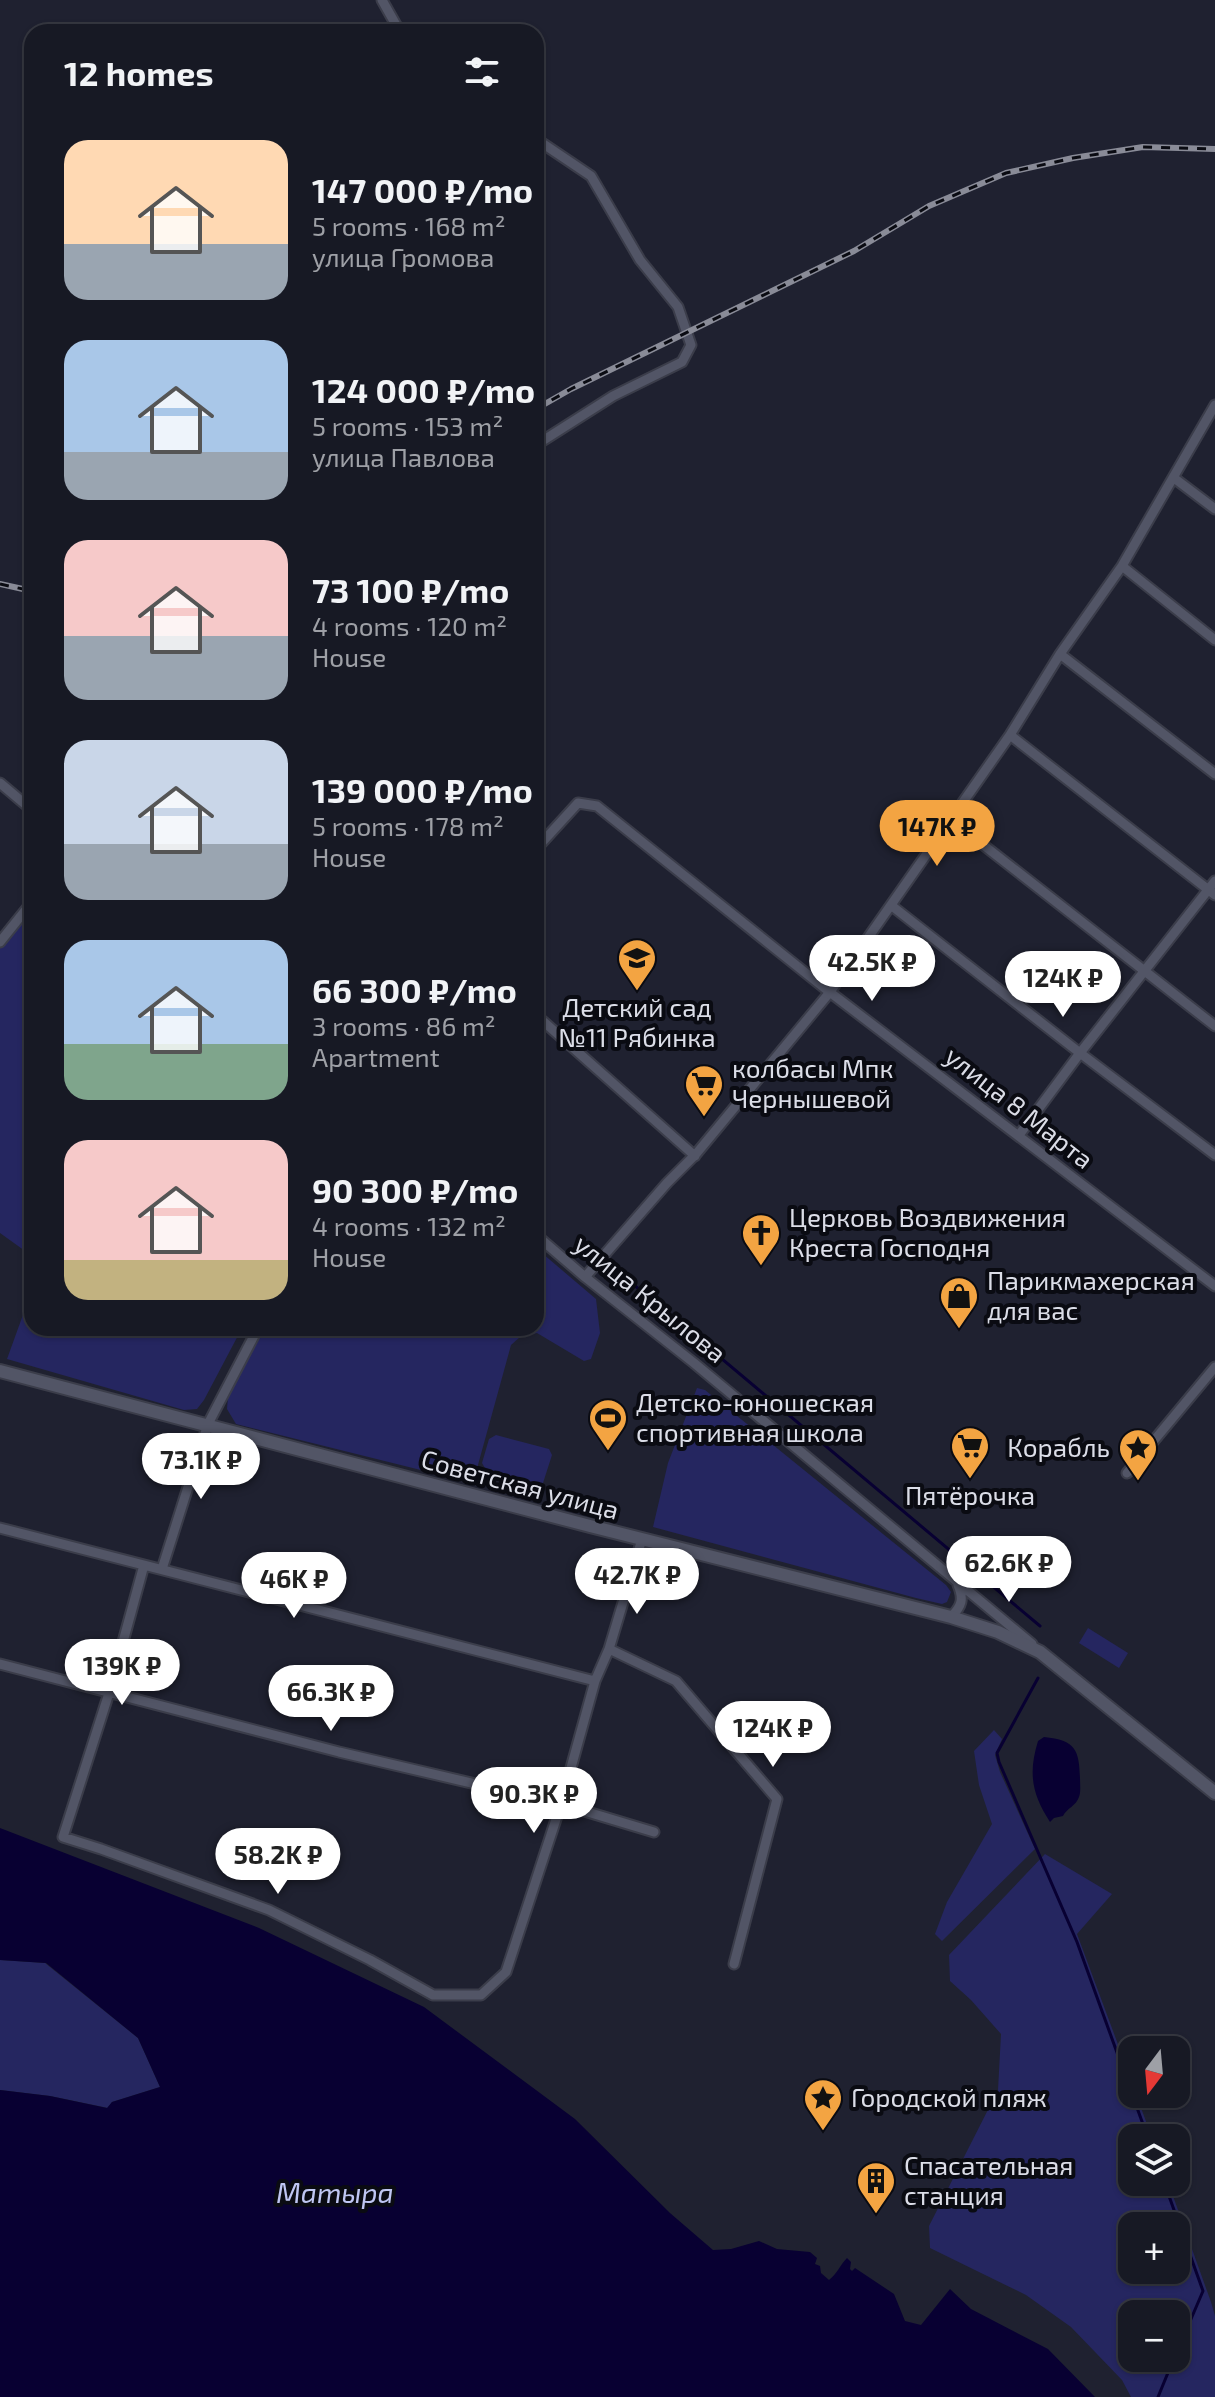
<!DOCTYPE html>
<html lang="en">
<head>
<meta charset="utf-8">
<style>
	:root { --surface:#171924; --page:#20222c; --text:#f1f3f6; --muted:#9ea0a6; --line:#363841; --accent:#f3a442 }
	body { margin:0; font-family:"Exo 2",sans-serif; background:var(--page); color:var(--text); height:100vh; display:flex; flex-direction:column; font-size:30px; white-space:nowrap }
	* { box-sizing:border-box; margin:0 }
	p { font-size:26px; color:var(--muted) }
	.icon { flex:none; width:44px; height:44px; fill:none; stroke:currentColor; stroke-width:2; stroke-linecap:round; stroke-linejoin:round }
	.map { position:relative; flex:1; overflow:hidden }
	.side { position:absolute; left:24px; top:24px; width:520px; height:1312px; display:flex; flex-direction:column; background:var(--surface); border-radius:24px; box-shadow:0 2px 6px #0004,0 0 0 2px var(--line) }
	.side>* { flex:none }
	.needle { width:52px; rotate:196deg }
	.tools { position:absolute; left:1118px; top:2036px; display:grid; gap:16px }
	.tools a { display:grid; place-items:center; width:72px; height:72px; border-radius:16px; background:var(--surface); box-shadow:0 2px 6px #0004,0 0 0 2px var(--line); font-size:40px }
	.price { position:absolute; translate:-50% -68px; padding:0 18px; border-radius:28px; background:#fff; color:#222; font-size:26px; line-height:52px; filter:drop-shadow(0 2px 4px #0008) }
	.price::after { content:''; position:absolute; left:50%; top:48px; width:24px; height:18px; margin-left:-12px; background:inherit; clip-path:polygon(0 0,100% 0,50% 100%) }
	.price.selected { background:var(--accent); color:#111 }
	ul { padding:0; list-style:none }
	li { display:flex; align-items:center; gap:24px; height:200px; padding:0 40px }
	li span { display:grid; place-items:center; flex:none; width:224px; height:160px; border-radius:24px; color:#555 }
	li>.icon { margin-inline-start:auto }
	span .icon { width:96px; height:96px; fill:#fffc; stroke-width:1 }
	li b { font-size:34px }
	h2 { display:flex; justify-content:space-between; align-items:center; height:96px; padding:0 40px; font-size:34px }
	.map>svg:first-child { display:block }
	.green { fill:#252660; fill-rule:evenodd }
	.water { fill:#080032 }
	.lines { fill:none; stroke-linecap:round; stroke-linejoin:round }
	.stream { stroke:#080032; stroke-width:3 }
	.street-casing { stroke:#3b3d4a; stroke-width:13 }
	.secondary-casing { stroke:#3b3d4a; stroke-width:16 }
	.street { stroke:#525566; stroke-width:9 }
	.secondary { stroke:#525566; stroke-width:12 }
	.rail-casing { stroke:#898b97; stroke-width:6 }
	.rail { stroke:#0a0b12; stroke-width:3; stroke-dasharray:9; stroke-linecap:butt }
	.labels { text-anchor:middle; stroke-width:8; stroke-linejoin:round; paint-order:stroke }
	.poi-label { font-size:26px; fill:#dbdde7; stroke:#0a0b12; text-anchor:start }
	.street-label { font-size:26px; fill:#dbdde7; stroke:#0a0b12 }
	.water-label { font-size:28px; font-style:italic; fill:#bfc6f2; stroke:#0a0b12 }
</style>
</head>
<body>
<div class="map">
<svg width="1215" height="2397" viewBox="0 0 1215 2397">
	<rect width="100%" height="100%" fill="#1f2130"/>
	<path class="green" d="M32,906V1256L0,1233V946Z
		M536,1248L596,1299L600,1333L591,1359L584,1361L537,1333L520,1337L511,1345L473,1483L236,1424L227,1409L228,1397L265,1328H536Z
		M24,1312H32V1328H132L142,1334L135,1328H242L204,1400L197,1409L184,1410L7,1359Z
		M697,1388L705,1390L946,1585L951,1592L947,1602L942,1604L916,1598L653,1527L668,1463Z
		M496,1435L549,1449L552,1455L543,1483L540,1484L486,1470L482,1463L489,1439Z
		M1088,1628L1128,1653L1119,1668L1079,1643Z
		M994,1730L1002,1739L995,1755L1000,1772L1035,1849L942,1941L935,1934L947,1902L992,1824L979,1785L974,1751Z
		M1045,1854L1112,1894L1077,1934L1132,2082V2094H1136L1152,2138H1132V2182H1168L1211,2302L1215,2316V2397H1131L1122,2380L1071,2327L1026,2295L930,2248L929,2226L998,2090L1001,2034L971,2000L950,1981L949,1955ZM1132,2226H1176V2270H1132ZM1132,2314H1176V2358H1132Z
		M0,1960L45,1963L138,2038L160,2087L112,2102L108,2108L50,2096L0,2090Z"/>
	<path class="water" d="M1044,1737C1076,1740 1079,1750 1080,1778C1080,1784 1081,1792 1079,1797C1076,1806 1067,1808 1063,1816L1054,1818L1050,1822C1032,1794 1028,1774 1038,1741Z
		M0,1828L259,1928L424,2007L575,2119L670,2213L713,2250L731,2249L759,2241L777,2249L810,2252L817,2258L815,2264L820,2266L821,2273L829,2280C837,2274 840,2265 847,2258L851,2262L850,2269L852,2271L855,2268L894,2294L905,2321L921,2325L950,2289L971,2309L1048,2349L1095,2397H0V2090L50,2096L107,2108L112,2102L160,2087L138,2038L46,1963L0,1960Z"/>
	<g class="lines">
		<path class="stream" d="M609,1264L1040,1626
			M1038,1678L997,1753L999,1762L1077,1942L1132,2094
			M1132,2094L1148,2138
			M1164,2182L1203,2291L1176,2354
			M1158,2397L1174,2358"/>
		<defs>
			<path id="street" d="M382,0L400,32
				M536,139L591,176L640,260L678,307L691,345L682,362L613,396L536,445
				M1174,478L1215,509
				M1122,566L1215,640
				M1060,654L1215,774
				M1010,735L1215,895
				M0,783L32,810
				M950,819L1215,1026
				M536,849L578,803L597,806L827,990L1215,1286
				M892,906L1080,1053L1215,1155
				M0,942L32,902
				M536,1015L695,1156
				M1019,1135L1080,1053L1215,881
				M536,1235L585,1277L694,1363L1032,1644
				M585,1277L667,1183L696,1154L830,992L1010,735L1060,654L1122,566L1215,405
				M1127,1473L1215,1367
				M0,1528L595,1681
				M144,1565L109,1693L63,1837L101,1849L269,1910L370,1960L433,1995H481L506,1972L561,1804L595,1681L609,1649L642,1539
				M162,1569L208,1424L258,1328
				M951,1617C962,1606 964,1599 958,1585
				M609,1649L676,1681L777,1799L734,1964
				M0,1664L339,1752L561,1804L654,1832"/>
			<path id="secondary" d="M0,1371L590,1526L951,1617L998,1632L1040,1652L1215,1793"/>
		</defs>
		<use href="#street" class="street-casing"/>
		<use href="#secondary" class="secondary-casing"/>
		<use href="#street" class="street"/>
		<use href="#secondary" class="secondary"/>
		<defs>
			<path id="rail" d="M536,409L571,389L854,251L929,206L1006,173L1073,158L1143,147L1215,149
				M0,584L32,591"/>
		</defs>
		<use href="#rail" class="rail-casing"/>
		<use href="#rail" class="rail"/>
	</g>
	<defs>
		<symbol id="school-pin" viewBox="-11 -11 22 30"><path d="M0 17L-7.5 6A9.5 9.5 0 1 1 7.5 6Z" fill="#f3a442" stroke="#0a0b12"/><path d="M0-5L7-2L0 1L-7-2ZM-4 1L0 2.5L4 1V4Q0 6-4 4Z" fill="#111"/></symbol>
		<symbol id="supermarket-pin" viewBox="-11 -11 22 30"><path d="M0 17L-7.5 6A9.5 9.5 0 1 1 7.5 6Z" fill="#f3a442" stroke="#0a0b12"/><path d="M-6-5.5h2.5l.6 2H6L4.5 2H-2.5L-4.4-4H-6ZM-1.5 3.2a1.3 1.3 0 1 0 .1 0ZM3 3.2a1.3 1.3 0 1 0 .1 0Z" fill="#111"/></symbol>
		<symbol id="church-pin" viewBox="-11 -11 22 30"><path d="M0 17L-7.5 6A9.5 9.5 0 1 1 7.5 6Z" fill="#f3a442" stroke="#0a0b12"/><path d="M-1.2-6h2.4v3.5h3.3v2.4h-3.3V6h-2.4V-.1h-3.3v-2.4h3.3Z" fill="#111"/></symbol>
		<symbol id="shop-pin" viewBox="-11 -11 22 30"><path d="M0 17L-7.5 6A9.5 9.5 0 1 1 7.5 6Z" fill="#f3a442" stroke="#0a0b12"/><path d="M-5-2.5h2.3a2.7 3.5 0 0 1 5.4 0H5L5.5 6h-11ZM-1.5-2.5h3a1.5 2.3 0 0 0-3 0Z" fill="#111"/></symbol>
		<symbol id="stadium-pin" viewBox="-11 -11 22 30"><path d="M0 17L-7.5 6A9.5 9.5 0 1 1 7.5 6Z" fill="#f3a442" stroke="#0a0b12"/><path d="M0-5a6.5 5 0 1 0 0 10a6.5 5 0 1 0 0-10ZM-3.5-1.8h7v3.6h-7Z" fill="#111"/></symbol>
		<symbol id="sight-pin" viewBox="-11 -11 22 30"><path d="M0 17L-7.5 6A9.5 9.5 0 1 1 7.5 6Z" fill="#f3a442" stroke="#0a0b12"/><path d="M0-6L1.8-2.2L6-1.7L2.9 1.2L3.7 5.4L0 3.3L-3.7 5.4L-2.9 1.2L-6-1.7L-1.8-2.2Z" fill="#111"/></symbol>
		<symbol id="building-pin" viewBox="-11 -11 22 30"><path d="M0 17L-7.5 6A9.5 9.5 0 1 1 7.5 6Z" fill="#f3a442" stroke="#0a0b12"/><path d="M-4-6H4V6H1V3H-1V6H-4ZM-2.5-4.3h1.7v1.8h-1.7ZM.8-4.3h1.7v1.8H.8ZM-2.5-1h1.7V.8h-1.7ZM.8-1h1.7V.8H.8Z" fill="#111"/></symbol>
	</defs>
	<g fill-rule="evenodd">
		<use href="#school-pin" x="615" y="936" width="44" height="60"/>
		<use href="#supermarket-pin" x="682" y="1062" width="44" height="60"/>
		<use href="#church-pin" x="739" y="1211" width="44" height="60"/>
		<use href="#shop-pin" x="937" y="1274" width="44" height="60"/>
		<use href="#stadium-pin" x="586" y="1396" width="44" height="60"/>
		<use href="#supermarket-pin" x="948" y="1424" width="44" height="60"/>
		<use href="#sight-pin" x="1116" y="1426" width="44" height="60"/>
		<use href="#sight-pin" x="801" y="2076" width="44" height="60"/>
		<use href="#building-pin" x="854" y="2159" width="44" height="60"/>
	</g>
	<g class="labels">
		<g class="poi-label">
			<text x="637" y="1017" text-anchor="middle">Детский сад<tspan x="637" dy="30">№11 Рябинка</tspan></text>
			<text x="732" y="1078">колбасы Мпк<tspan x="732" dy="30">Чернышевой</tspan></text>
			<text x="789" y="1227">Церковь Воздвижения<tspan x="789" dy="30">Креста Господня</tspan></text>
			<text x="987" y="1290">Парикмахерская<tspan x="987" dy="30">для вас</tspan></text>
			<text x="636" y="1412">Детско-юношеская<tspan x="636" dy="30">спортивная школа</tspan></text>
			<text x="1110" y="1457" text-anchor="end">Корабль</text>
			<text x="970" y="1505" text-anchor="middle">Пятёрочка</text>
			<text x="851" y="2107">Городской пляж</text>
			<text x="904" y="2175">Спасательная<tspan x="904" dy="30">станция</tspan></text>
		</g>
		<g class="street-label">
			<text transform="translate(1019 1108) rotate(38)" y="9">улица 8 Марта</text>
			<text transform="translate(650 1299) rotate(39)" y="9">улица Крылова</text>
			<text transform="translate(520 1485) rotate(15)" y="9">Советская улица</text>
		</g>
		<g class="water-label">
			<text x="335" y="2203">Матыра</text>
		</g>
	</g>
</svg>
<div class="tools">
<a><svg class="needle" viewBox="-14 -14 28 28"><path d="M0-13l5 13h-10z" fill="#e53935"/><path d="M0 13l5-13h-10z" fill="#9ea0a6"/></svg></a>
<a><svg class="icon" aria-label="layers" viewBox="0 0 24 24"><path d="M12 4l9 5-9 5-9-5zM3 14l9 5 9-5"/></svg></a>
<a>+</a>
<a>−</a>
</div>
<b class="price selected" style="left:937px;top:868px">147K ₽</b>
<b class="price" style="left:872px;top:1003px">42.5K ₽</b>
<b class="price" style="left:1063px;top:1019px">124K ₽</b>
<b class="price" style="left:201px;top:1501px">73.1K ₽</b>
<b class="price" style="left:1009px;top:1604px">62.6K ₽</b>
<b class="price" style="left:637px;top:1616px">42.7K ₽</b>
<b class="price" style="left:294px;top:1620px">46K ₽</b>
<b class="price" style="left:122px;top:1707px">139K ₽</b>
<b class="price" style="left:331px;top:1733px">66.3K ₽</b>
<b class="price" style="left:773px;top:1769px">124K ₽</b>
<b class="price" style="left:534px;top:1835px">90.3K ₽</b>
<b class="price" style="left:278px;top:1896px">58.2K ₽</b>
<section class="side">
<h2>12 homes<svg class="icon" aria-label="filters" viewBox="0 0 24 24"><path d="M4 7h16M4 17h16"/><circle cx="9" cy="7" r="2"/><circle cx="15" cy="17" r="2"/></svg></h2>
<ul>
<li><span style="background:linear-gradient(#ffd9b3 65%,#9aa5b1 0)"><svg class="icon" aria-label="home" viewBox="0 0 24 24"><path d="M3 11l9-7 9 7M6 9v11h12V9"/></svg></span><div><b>147 000 ₽/mo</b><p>5 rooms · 168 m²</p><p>улица Громова</p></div></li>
<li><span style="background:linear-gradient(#a9c7e8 70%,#9aa5b1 0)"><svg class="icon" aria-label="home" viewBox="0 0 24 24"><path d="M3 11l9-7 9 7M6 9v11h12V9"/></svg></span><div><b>124 000 ₽/mo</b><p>5 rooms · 153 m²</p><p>улица Павлова</p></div></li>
<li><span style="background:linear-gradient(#f6c9c9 60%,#9aa5b1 0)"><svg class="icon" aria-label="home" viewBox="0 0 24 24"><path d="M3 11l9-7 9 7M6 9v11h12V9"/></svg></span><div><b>73 100 ₽/mo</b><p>4 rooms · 120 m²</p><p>House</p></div></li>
<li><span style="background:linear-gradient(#c9d6e8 65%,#9aa5b1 0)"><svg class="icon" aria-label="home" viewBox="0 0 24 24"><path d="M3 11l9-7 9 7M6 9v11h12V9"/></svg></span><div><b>139 000 ₽/mo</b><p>5 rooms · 178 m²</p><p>House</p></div></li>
<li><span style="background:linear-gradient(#a9c7e8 65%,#7fa58c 0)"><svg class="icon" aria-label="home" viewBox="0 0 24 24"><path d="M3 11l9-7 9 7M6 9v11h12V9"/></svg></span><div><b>66 300 ₽/mo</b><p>3 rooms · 86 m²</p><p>Apartment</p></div></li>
<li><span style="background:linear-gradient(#f6c9c9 75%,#c2b280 0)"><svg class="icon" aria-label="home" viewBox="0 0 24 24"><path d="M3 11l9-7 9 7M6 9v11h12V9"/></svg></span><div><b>90 300 ₽/mo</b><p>4 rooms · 132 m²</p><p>House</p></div></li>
</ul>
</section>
</div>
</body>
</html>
